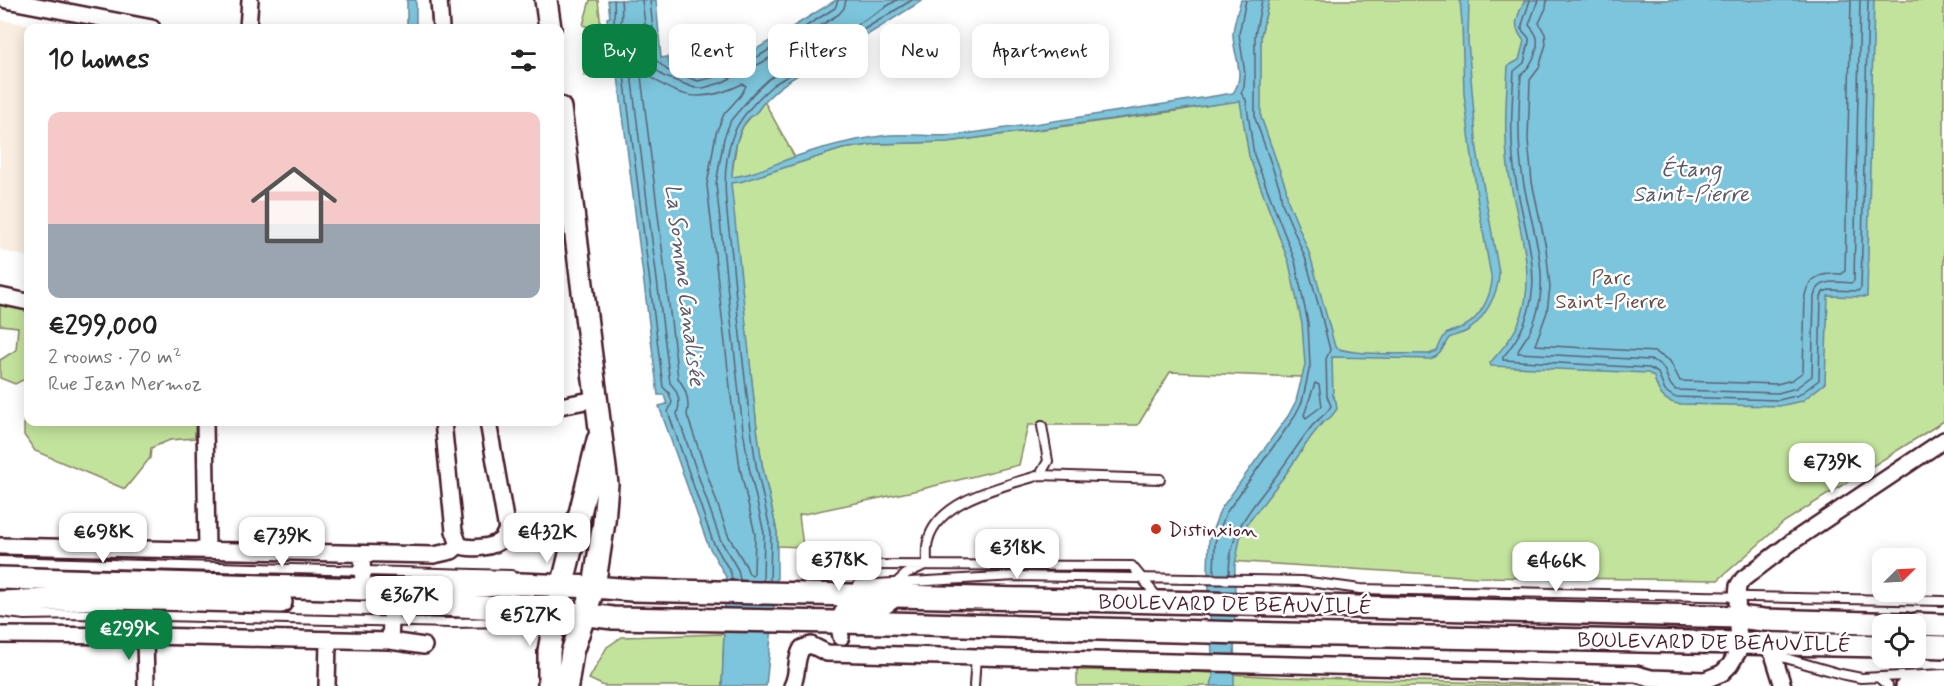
<!DOCTYPE html>
<html lang="en">
<head>
<meta charset="utf-8">
<style>
	:root { --surface:#fff; --page:#f6f6f6; --text:#222; --muted:#767676; --accent:#0b8043 }
	body { margin:0; font-family:Mynerve,sans-serif; background:var(--page); color:var(--text); height:100vh; display:flex; flex-direction:column; font-size:22px; white-space:nowrap }
	* { box-sizing:border-box; margin:0 }
	p { font-size:20px; color:var(--muted) }
	.icon { flex:none; width:33px; height:33px; fill:none; stroke:currentColor; stroke-width:2; stroke-linecap:round; stroke-linejoin:round }
	.map { position:relative; flex:1; overflow:hidden }
	.details { position:absolute; left:24px; top:24px; width:540px; height:402px; display:flex; flex-direction:column; background:var(--surface); border-radius:12px; box-shadow:0 3px 15px #0003 }
	.details>* { flex:none }
	.hud { position:absolute; left:582px; top:24px; width:570px; height:54px; display:flex; gap:12px }
	.needle { width:39px; rotate:66deg }
	.controls { position:absolute; left:1872px; top:548px; display:grid; gap:12px }
	.controls a { display:grid; place-items:center; width:54px; height:54px; border-radius:12px; background:var(--surface); box-shadow:0 3px 15px #0003; font-size:30px }
	.price { position:absolute; translate:-50% -51px; padding:0 14px; border-radius:12px; background:#fff; color:#222; font-size:20px; line-height:39px; filter:drop-shadow(0 2px 3px #0008) }
	.price::after { content:''; position:absolute; left:50%; top:36px; width:18px; height:14px; margin-left:-9px; background:inherit; clip-path:polygon(0 0,100% 0,50% 100%) }
	.price.on { background:var(--accent); color:#fff }
	ul { padding:0; list-style:none }
	li { display:grid; align-content:center; gap:12px; height:318px; padding:0 24px }
	li span { display:grid; place-items:center; height:186px; border-radius:12px; color:#555 }
	li>.icon { margin-inline-start:auto }
	span .icon { width:108px; height:108px; fill:#fffc; stroke-width:1 }
	li b { font-size:26px }
	h2 { display:flex; justify-content:space-between; align-items:center; height:72px; padding:0 24px; font-size:26px }
	.pill { padding:0 21px; border-radius:12px; background:var(--surface); box-shadow:0 3px 15px #0003; font-size:21px; line-height:54px }
	.pill.on { background:var(--accent); color:#fff }
	.map>svg:first-child { display:block }
	.built { fill:#f9eee1 }
	.green { fill:#c2e39c; stroke:#868164; stroke-width:1.5 }
	.water { fill:#7cc5dc; stroke:#688395; stroke-width:1.5 }
	.lines { fill:none; stroke-linecap:round; stroke-linejoin:round }
	.shore { stroke:#5e6172; stroke-width:1.5 }
	.lane-casing { stroke:#4a1f2b; stroke-width:12 }
	.street-casing { stroke:#4a1f2b; stroke-width:20 }
	.secondary-casing { stroke:#4a1f2b; stroke-width:26 }
	.lane { stroke:#fff; stroke-width:8 }
	.street { stroke:#fff; stroke-width:15 }
	.secondary { stroke:#fff; stroke-width:21 }
	.poi-dot { fill:#c8321e; stroke:#fff; stroke-width:2 }
	.labels { text-anchor:middle; stroke-width:5; stroke-linejoin:round; paint-order:stroke }
	.park-label { font-size:21px; fill:#685047; stroke:#fff }
	.poi-label { font-size:21px; fill:#4a1f2b; stroke:#fff; text-anchor:start }
	.street-label { font-size:21px; fill:#4a1f2b; stroke:#fff }
	.water-label { font-size:22px; font-style:italic; fill:#5c5969; stroke:#fff }
</style>
</head>
<body>
<div class="map">
<svg width="1944" height="686" viewBox="0 0 1944 686">
	<rect width="100%" height="100%" fill="#fff"/>
	<filter id="ink" filterUnits="userSpaceOnUse"><feTurbulence type="fractalNoise" baseFrequency=".0167" numOctaves="2"/><feDisplacementMap in="SourceGraphic" scale="12" xChannelSelector="R" yChannelSelector="G"/><feConvolveMatrix kernelMatrix="1 2 1 2 8 2 1 2 1" color-interpolation-filters="sRGB"/></filter>
	<g filter="url(#ink)">
		<path class="built" d="M0,20L50,28H28V257L4,251L0,249Z"/>
		<path class="green" d="M590,0H598L606,73L584,76L588,27L583,25Z
			M1269,0H1944V421L1784,522L1718,580L1477,577L1230,561L1236,528L1324,378L1170,372L1138,425H1028L1019,465L918,490L799,515L803,547L777,546V532L762,464L757,428L730,186L737,141L743,126L753,114L756,113L764,101L798,163L842,149L876,144L948,142L1176,111L1238,100L1260,54L1261,35Z
			M0,302L28,308V373L25,379L15,384L0,378V360L16,350L18,327L0,325Z
			M28,408V422H195V438L170,440L151,448L150,458L125,489L35,451L24,435V416Z
			M724,634L722,686H604L589,679L607,647L622,637Z
			M1077,670L1194,672L1280,677L1596,686H1077Z"/>
		<path class="water" d="M407,0H416V28H407Z
			M608,0H656L661,58L667,57L669,64C697,74 702,77 730,65L729,62L737,58L739,60L836,0H923C896,17 868,35 841,51C811,68 775,83 756,113C736,124 733,157 732,177C754,175 775,163 797,156C823,147 853,140 881,136C906,132 933,138 958,135C1050,122 1141,108 1233,93C1247,74 1232,53 1233,33C1234,22 1238,10 1241,0H1269L1261,35V117L1286,188L1288,201L1310,255L1335,347C1349,356 1410,353 1429,354L1437,351C1439,346 1442,338 1446,334C1451,330 1459,330 1465,326C1480,318 1490,298 1492,281L1478,204L1464,94L1462,23L1460,0H1469L1468,42L1477,150L1499,273C1499,293 1484,320 1467,331C1461,334 1455,335 1449,338C1442,347 1442,356 1430,359L1332,357L1333,396L1336,401L1337,409L1330,418L1323,422L1311,437L1285,475L1248,523L1240,538L1235,565L1234,686H1211L1213,677L1208,570L1209,540L1220,510L1288,416L1296,401L1305,365L1302,324L1289,263L1249,156L1240,101L948,142L876,144L842,149L740,182L731,183L757,428L762,464L777,532V578L766,686H722L726,577L708,545L659,406L667,404L664,395H658L616,60L610,43L607,18L610,17Z
			M1525,0H1747L1750,1L1752,0H1874L1867,297L1828,296L1825,383L1802,401L1779,406L1678,404C1662,401 1658,392 1654,377L1648,373L1491,366L1490,363C1501,350 1513,337 1519,322C1540,273 1514,217 1508,167C1504,134 1506,100 1508,66L1519,60L1524,41C1511,25 1517,17 1525,0Z"/>
		<g class="lines">
			<path class="shore" d="M614,0C615,10 614,15 614,25C613,37 618,48 622,59L663,387L669,393L672,402L668,412L713,542L731,573L732,580
				M621,0C622,9 622,16 621,25C620,36 626,48 629,58L670,383C679,392 681,402 677,414L720,539L738,570L740,580
				M642,0L650,64L663,76L695,88H703L721,83L763,62L839,14L844,8L846,0
				M650,0L656,60L667,70L698,81L719,76L759,56L835,8L838,0
				M1530,0L1522,25V30L1529,38V42L1524,63L1514,71C1512,103 1510,135 1514,168C1523,239 1557,294 1503,357V360L1649,368L1658,373L1665,391L1674,397L1779,400L1799,395L1819,380L1821,297L1823,292L1829,290L1858,291L1861,288L1868,0
				M1538,0L1529,25C1532,29 1536,33 1537,38C1539,52 1530,67 1521,75C1518,112 1517,149 1524,185C1530,219 1543,254 1541,289C1540,305 1536,320 1529,333C1525,340 1519,346 1518,353L1650,360C1671,365 1663,382 1676,390L1778,393L1796,388L1812,376L1814,297C1818,278 1836,282 1851,283L1854,281L1860,0
				M1547,0L1546,8L1539,23L1545,34L1546,44L1539,68L1530,80L1528,140L1532,182L1546,248L1550,287L1547,312L1535,345L1655,352L1670,361L1680,381L1777,384L1792,380L1803,372L1805,295C1809,275 1824,273 1842,274L1845,271L1851,0
				M645,72C678,100 704,103 742,84L746,86L741,95L724,114L716,133L707,185L735,431L740,468L755,534L754,573L752,576L749,574L746,566L728,535L687,415C690,401 687,390 678,378L641,76L642,73Z
				M1315,383L1319,385L1322,406L1306,418L1304,415Z
				M1214,574L1215,542L1226,513L1293,419L1302,402L1310,366L1308,323L1295,261L1254,155L1246,100L1241,93L1244,87L1245,74L1239,34L1246,0
				M1229,574C1229,527 1253,508 1279,472C1290,457 1300,441 1312,426C1318,419 1326,415 1331,406L1327,396L1326,359L1330,350L1321,314L1305,257L1282,203L1280,189L1255,118V35L1262,0
				M763,581L764,533L749,467L743,430L716,184L724,138L731,120L754,93L769,79L897,0
				M770,581L771,533L756,465L751,429C744,371 737,314 732,256C728,217 719,176 732,138C738,119 758,98 773,85L912,0"/>
			<defs>
				<path id="lane" d="M1040,475L1160,479
					M0,561L511,575
					M861,565L1132,566L1159,599
					M927,565C927,557 926,548 928,541C938,499 1005,486 1040,475L1048,461L1042,426
					M896,583L906,574L923,566
					M858,585L1016,576L1302,581L1360,589L1944,601
					M0,612L25,615L84,614L452,623L511,622L531,617
					M1775,655L1841,674L1861,678L1944,674
					M1878,677L1888,686
					M974,686L976,656"/>
				<path id="street" d="M6,0L152,28
					M439,0L441,28
					M248,28L250,0
					M0,296L28,302
					M560,406L596,399
					M205,422L207,550
					M443,422L454,531L459,545
					M459,545C469,550 494,548 502,539C504,536 505,533 507,530L488,422
					M0,546L434,555L452,551L459,545
					M362,554L363,589
					M0,635L145,636L390,641L424,646
					M145,636L146,686
					M841,637L838,622L845,607L882,608L899,596
					M390,641L392,603
					M1764,643L1773,654L1783,686
					M327,686L328,640
					M792,686C799,674 794,661 802,648L811,645L827,653L1636,674L1651,678L1705,680L1722,673L1730,665L1739,650L1737,596L1738,586L1743,579L1793,541L1944,440
					M1904,686L1944,682"/>
				<path id="secondary" d="M546,0L550,28
					M560,108L607,484L604,522L594,587L572,652L567,686
					M0,578L396,590L520,584L594,587L632,590L1204,603L1738,617L1764,620L1906,624
					M0,602L110,598L281,602
					M405,603L556,611L613,618L889,623L1244,633L1882,646
					M1916,624L1944,625
					M1916,646L1944,647
					M549,686V651L556,611L598,440"/>
			</defs>
			<use href="#lane" class="lane-casing"/>
			<use href="#street" class="street-casing"/>
			<use href="#secondary" class="secondary-casing"/>
			<use href="#lane" class="lane"/>
			<use href="#street" class="street"/>
			<use href="#secondary" class="secondary"/>
		</g>
	</g>
	<circle class="poi-dot" cx="1156" cy="529" r="6"/>
	<g class="labels">
		<g class="park-label">
			<text x="1611" y="284">Parc<tspan x="1611" dy="24">Saint-Pierre</tspan></text>
		</g>
		<g class="poi-label">
			<text x="1168" y="536">Distinxion</text>
		</g>
		<g class="street-label">
			<text transform="translate(1235 604) rotate(1)" y="7">BOULEVARD DE BEAUVILLÉ</text>
			<text transform="translate(1714 642) rotate(1)" y="7">BOULEVARD DE BEAUVILLÉ</text>
		</g>
		<g class="water-label">
			<text x="1691" y="176">Étang<tspan x="1691" dy="25">Saint-Pierre</tspan></text>
			<text transform="translate(686 285) rotate(83)" y="8">La Somme Canalisée</text>
		</g>
	</g>
</svg>
<div class="controls">
<a><svg class="needle" viewBox="-14 -14 28 28"><path d="M0-13l5 13h-10z" fill="#e53935"/><path d="M0 13l5-13h-10z" fill="#767676"/></svg></a>
<a><svg class="icon" aria-label="locate" viewBox="0 0 24 24"><circle cx="12" cy="12" r="6"/><path d="M12 2v4M12 18v4M2 12h4M18 12h4"/></svg></a>
</div>
<b class="price" style="left:1832px;top:494px">€739K</b>
<b class="price" style="left:103px;top:564px">€698K</b>
<b class="price" style="left:547px;top:564px">€432K</b>
<b class="price" style="left:282px;top:568px">€739K</b>
<b class="price" style="left:1017px;top:580px">€318K</b>
<b class="price" style="left:839px;top:592px">€378K</b>
<b class="price" style="left:1556px;top:593px">€466K</b>
<b class="price" style="left:409px;top:627px">€367K</b>
<b class="price" style="left:530px;top:647px">€527K</b>
<b class="price on" style="left:129px;top:661px">€299K</b>
<div class="hud">
<a class="pill on">Buy</a>
<a class="pill">Rent</a>
<a class="pill">Filters</a>
<a class="pill">New</a>
<a class="pill">Apartment</a>
</div>
<section class="details">
<h2>10 homes<svg class="icon" aria-label="filters" viewBox="0 0 24 24"><path d="M4 7h16M4 17h16"/><circle cx="9" cy="7" r="2"/><circle cx="15" cy="17" r="2"/></svg></h2>
<ul>
<li><span style="background:linear-gradient(#f6c9c9 60%,#9aa5b1 0)"><svg class="icon" aria-label="home" viewBox="0 0 24 24"><path d="M3 11l9-7 9 7M6 9v11h12V9"/></svg></span><div><b>€299,000</b><p>2 rooms · 70 m²</p><p>Rue Jean Mermoz</p></div></li>
</ul>
</section>
</div>
</body>
</html>
